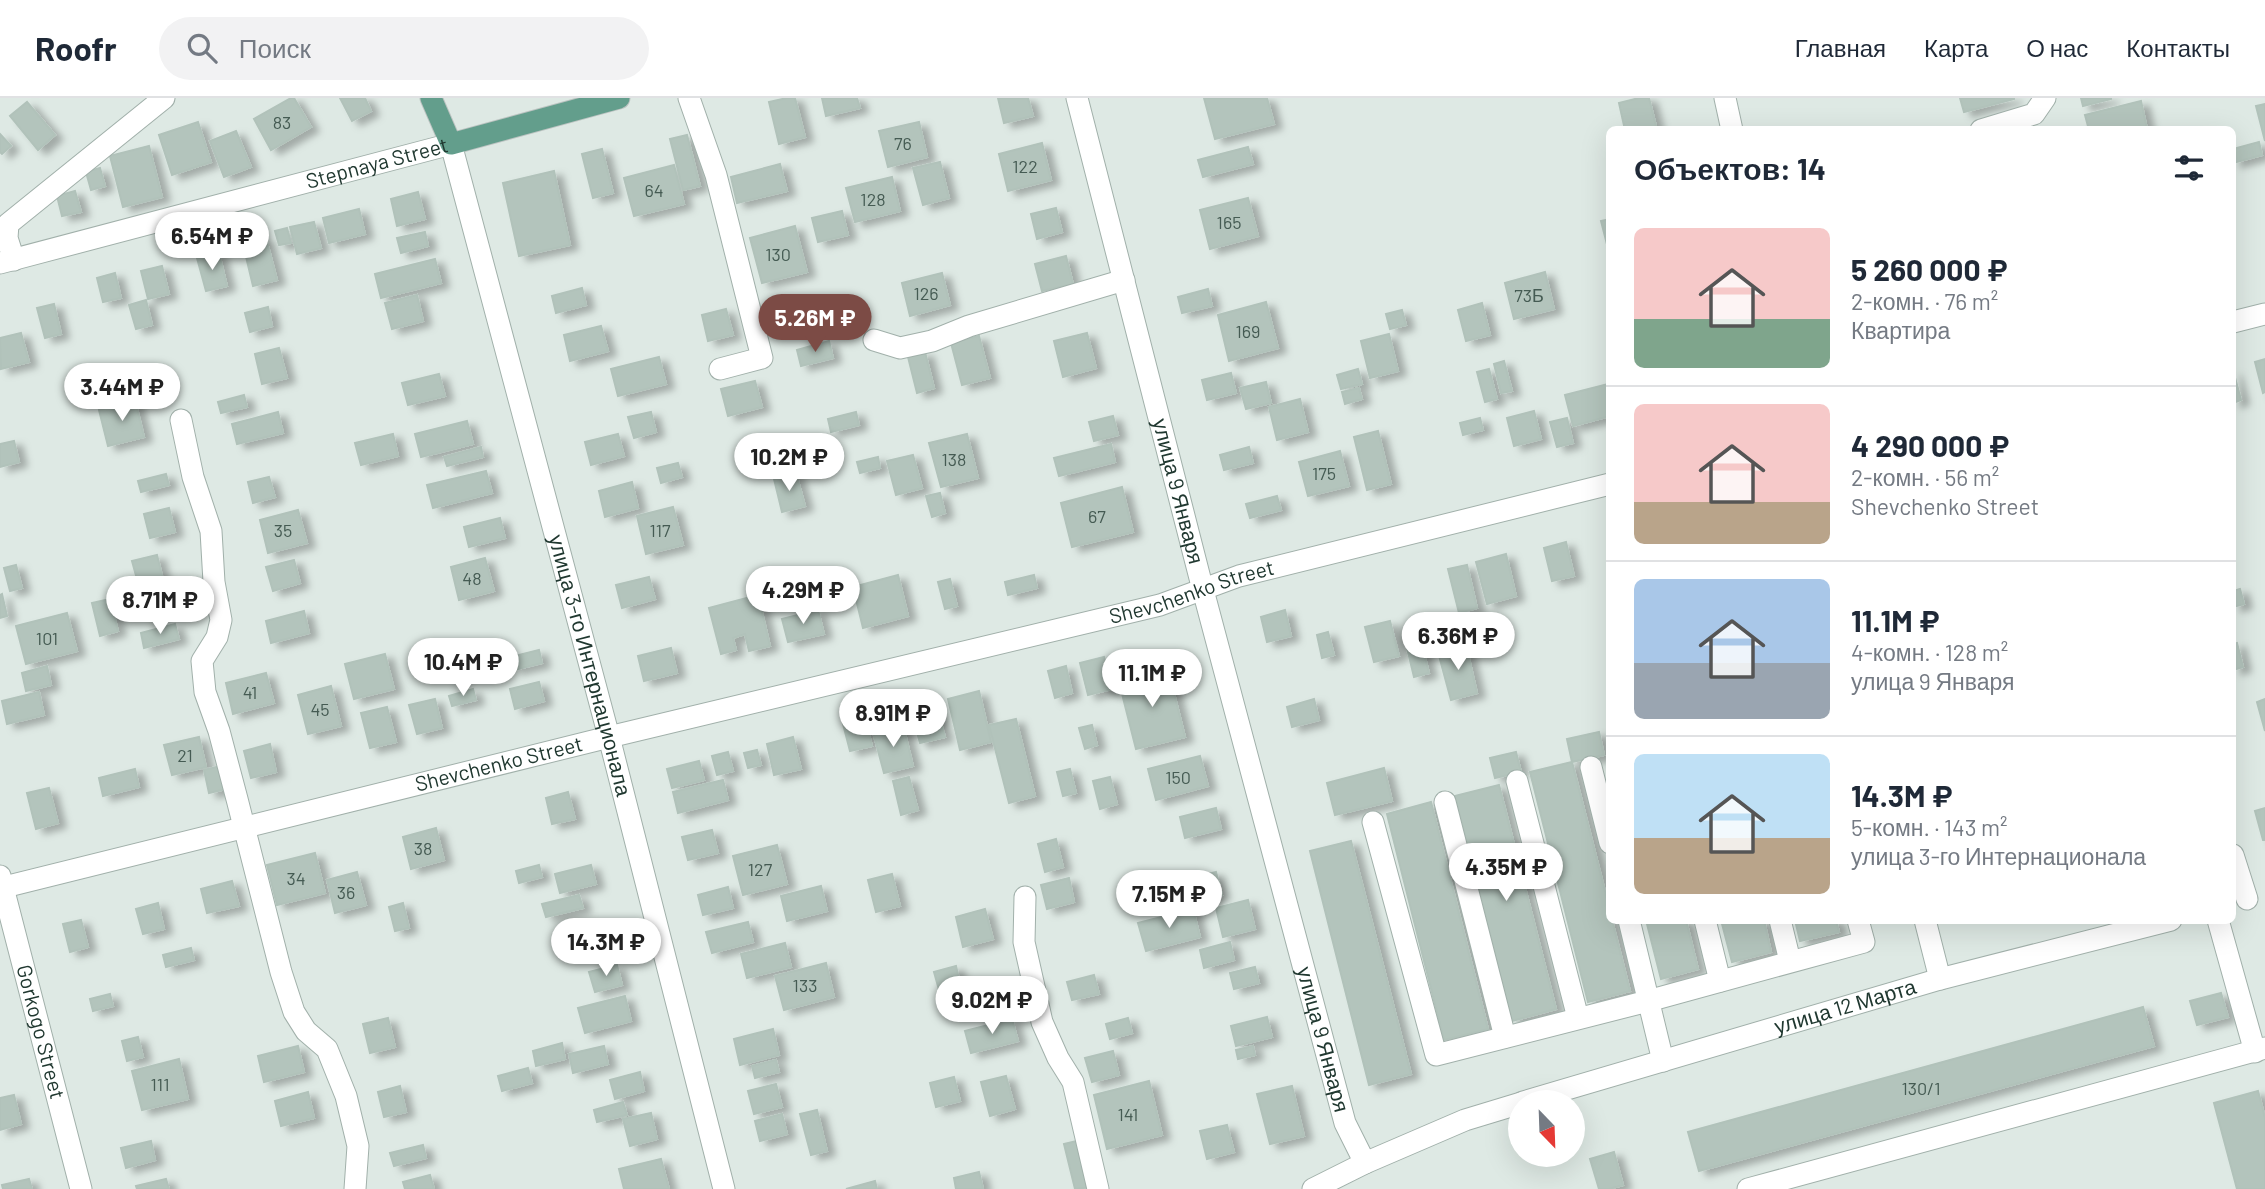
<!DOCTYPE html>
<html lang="ru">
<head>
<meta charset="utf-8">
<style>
	:root { --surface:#fff; --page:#f2f2f3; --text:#1f2937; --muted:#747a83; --line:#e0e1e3; --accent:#7c4b45 }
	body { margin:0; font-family:Barlow,sans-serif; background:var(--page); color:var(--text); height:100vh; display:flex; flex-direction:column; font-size:26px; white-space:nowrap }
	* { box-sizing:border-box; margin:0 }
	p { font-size:23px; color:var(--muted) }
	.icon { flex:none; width:38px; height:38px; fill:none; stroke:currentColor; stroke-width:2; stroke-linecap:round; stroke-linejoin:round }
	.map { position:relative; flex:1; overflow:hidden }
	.sheet { position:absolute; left:1606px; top:28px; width:630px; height:798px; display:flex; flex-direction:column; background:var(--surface); border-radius:10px; box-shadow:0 7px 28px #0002 }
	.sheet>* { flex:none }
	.needle { width:46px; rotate:157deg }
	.controls { position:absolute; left:1508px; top:992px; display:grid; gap:14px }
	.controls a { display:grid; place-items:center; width:77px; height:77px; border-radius:50%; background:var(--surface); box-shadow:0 7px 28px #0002; font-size:35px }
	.price { position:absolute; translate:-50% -60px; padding:0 16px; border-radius:24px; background:#fff; color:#222; font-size:23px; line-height:46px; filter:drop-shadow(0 2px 4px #0008) }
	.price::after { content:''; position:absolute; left:50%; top:42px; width:21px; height:16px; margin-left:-10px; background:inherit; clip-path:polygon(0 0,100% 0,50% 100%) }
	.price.active { background:var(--accent); color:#fff }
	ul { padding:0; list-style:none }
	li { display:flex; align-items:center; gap:21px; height:175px; padding:0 28px }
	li+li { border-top:2px solid var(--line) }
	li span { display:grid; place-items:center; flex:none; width:196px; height:140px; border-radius:10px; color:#555 }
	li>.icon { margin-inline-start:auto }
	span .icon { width:84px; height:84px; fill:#fffc; stroke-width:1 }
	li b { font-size:30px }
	h2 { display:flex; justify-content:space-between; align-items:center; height:84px; padding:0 28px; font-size:30px }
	header { display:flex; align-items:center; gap:42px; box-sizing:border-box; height:98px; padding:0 35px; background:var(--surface); border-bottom:2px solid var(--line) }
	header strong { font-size:33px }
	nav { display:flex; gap:38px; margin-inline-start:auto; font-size:24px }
	.search { width:490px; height:63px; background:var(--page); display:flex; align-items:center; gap:18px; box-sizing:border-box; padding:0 24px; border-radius:38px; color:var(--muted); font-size:26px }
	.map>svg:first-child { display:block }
	.building { fill:#b3c4bc; stroke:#b1c2ba; stroke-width:2; filter:url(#shadow) }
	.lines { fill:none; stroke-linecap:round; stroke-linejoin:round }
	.minor-casing { stroke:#a1b0aa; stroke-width:23 }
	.major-casing { stroke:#bcc3c1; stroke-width:23 }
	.minor { stroke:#fff; stroke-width:21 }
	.major { stroke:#639e8c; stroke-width:21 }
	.labels { text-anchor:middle; stroke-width:7; stroke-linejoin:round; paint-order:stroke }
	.number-label { font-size:18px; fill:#455b53 }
	.street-label { font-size:21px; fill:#203830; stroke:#eef6f2 }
</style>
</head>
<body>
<header>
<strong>Roofr</strong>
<div class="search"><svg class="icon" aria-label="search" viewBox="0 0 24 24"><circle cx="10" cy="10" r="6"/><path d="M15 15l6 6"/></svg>Поиск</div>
<nav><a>Главная</a><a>Карта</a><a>О нас</a><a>Контакты</a></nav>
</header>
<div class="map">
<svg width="2265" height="1091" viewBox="0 0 2265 1091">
	<defs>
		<filter id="shadow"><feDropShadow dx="8" dy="4.5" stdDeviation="3.5" flood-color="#0004"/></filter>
	</defs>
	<rect width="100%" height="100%" fill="#dee9e4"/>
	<path class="building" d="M291,0H294L311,29L271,52L254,21Z
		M340,0H365L371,13L352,23Z
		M787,0H795L805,39L779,46L769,4Z
		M822,0H857L860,10L826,18Z
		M998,0H1028L1033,18L1004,25Z
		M1204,0H1267L1274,26L1215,41Z
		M1639,0H1649L1657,32H1625L1619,5Z
		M1960,0H2014V1L1964,14Z
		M2081,0H2111V1L2083,8Z
		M2141,3L2147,31L2089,32L2085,17Z
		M27,4L55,37L38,52L10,18Z
		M2265,6V43L2256,8Z
		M198,24L211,64L172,77L159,37Z
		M919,24L927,59L888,69L879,33Z
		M236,33L251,69L224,79L210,43Z
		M0,36L11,48L2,56L0,54Z
		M687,37L700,88L683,92L670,41Z
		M2259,44L2262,57L2233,65V51Z
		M1042,45L1051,82L1008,93L999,56Z
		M149,48L162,99L123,109L110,58Z
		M1248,49L1253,66L1203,79L1198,62Z
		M602,51L613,95L593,100L582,56Z
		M940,64L949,100L923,107L913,70Z
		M780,66L787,93L737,105L731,79Z
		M674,67L684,106L634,118L624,80Z
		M100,70L105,88L91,92L86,74Z
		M554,73L570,147L519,158L503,85Z
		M892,79L900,113L855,124L846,90Z
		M75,93L81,114L62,118L57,98Z
		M418,94L425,121L397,128L391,101Z
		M1248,100L1258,138L1210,151L1200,112Z
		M1056,110L1062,134L1037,141L1031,116Z
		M359,111L365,136L329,145L323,120Z
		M842,113L848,137L818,144L812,120Z
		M1610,121V158L1601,123Z
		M314,124L321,150L297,156L290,129Z
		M795,128L807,174L762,185L750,140Z
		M287,130L291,145L279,147L275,133Z
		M425,134L428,148L401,155L397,140Z
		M266,140L277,182L253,188L243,146Z
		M219,155L227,188L206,193L197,160Z
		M1066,158L1073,186L1042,193L1035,166Z
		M435,161L441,185L381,200L375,176Z
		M162,168L169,196L148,201L141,173Z
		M1545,174L1554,211L1514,221L1505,185Z
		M115,175L121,200L103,204L97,180Z
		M942,175L950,207L910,218L902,185Z
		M582,190L586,207L556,215L552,198Z
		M1208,191L1212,208L1182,215L1178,199Z
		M417,197L423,223L392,231L385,205Z
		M146,202L152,227L136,231L129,207Z
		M1266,204L1278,250L1229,263L1218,217Z
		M1482,205L1490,237L1466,243L1458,212Z
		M54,206L61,236L45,240L37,210Z
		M268,209L272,228L250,234L245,215Z
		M726,211L733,237L708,243L702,217Z
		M1402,212L1406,227L1390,231L1386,216Z
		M601,228L608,253L570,263L564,237Z
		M21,235L29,264L1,271L0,240Z
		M1087,235L1096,270L1063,279L1054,243Z
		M1389,236L1398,273L1370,280L1361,243Z
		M979,238L990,280L962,287L951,245Z
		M829,243L833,260L801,268L797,252Z
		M279,250L287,280L262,286L255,256Z
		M925,254L934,290L917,295L908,259Z
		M659,259L666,286L618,298L611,271Z
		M2265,261V294L2263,295L2255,264Z
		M1504,263L1512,293L1501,295L1494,266Z
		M1358,271L1362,286L1341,291L1337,277Z
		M1489,271L1497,301L1485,304L1477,274Z
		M2233,272L2241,302L2233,305Z
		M141,275L146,294L130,299L125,279Z
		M1231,275L1236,295L1207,302L1202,282Z
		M439,276L445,298L408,307L402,285Z
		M755,283L762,309L728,318L721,291Z
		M1266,284L1271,305L1246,311L1240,290Z
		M1608,286L1610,318L1573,328L1565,297Z
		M1359,290L1362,301L1345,306L1342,294Z
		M244,297L247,309L221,315L218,304Z
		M1300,301L1308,334L1277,342L1269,309Z
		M135,302L144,339L108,348L99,312Z
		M1534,313L1541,341L1514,348L1507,320Z
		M278,314L283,335L237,346L232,326Z
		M651,314L656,334L634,340L628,319Z
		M856,314L859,327L831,334L828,321Z
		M1113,318L1118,337L1094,343L1089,324Z
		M1480,320L1483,332L1463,337L1460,325Z
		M1567,320L1573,345L1557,349L1550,324Z
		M467,323L473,346L421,359L415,336Z
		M1378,333L1391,386L1367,392L1354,339Z
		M393,336L398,358L361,367L355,345Z
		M618,336L624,358L591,367L585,344Z
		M967,336L978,380L941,389L929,345Z
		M14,343L19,364L0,369V346Z
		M1111,346L1115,364L1059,378L1054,360Z
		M481,349L483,359L447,368L444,359Z
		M1249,349L1253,365L1224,372L1220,357Z
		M1340,353L1349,388L1308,398L1299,364Z
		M913,357L922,390L896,397L887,363Z
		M878,359L880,370L860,375L857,364Z
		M678,365L682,379L661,385L657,370Z
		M486,373L492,395L433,410L427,387Z
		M796,375L805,408L782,414L774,381Z
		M166,376L169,387L141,394L138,383Z
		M269,379L275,399L253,405L248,384Z
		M632,384L638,410L605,419L599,393Z
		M1122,389L1133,434L1072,449L1061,405Z
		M940,395L945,415L932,419L926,398Z
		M1277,398L1281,412L1250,420L1246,406Z
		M673,409L683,447L646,456L637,418Z
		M169,410L175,434L150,440L144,416Z
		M298,412L307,445L268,455L260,422Z
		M500,420L505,440L469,449L464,429Z
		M1566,444L1574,478L1552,483L1544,450Z
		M1506,456L1516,498L1487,506L1476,464Z
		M157,457L164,486L140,492L132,463Z
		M485,460L494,493L459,502L451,469Z
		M294,462L300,485L273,493L266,469Z
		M16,467L22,490L10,493L4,470Z
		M1467,467L1477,510L1459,515L1448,471Z
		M898,477L908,518L863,530L853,489Z
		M1034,477L1037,490L1008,497L1005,484Z
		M649,479L655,501L622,510L616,487Z
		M196,480L200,497L185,501L181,484Z
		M950,481L957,508L945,511L938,484Z
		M2240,491L2244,506L2233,509V493Z
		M2,496L7,518L0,520V497Z
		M758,497L770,548L749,553L745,536L733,540L736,552L721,556L709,510Z
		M110,501L118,533L100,538L92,505Z
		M818,512L824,536L788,544L782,521Z
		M1285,512L1291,538L1267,544L1261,519Z
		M304,513L309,535L271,545L266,523Z
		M67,515L77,553L26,566L16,528Z
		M1390,523L1399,558L1374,564L1365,529Z
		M175,526L179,541L144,550L141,535Z
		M1328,534L1334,557L1322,560L1317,537Z
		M2237,545L2243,569L2233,572V546Z
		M1422,547L1429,575L1414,579L1407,550Z
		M1466,547L1477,595L1451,602L1438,554Z
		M671,550L677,575L644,583L638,558Z
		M539,552L542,565L514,572L511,559Z
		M385,556L394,591L354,601L345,566Z
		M1104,559L1112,591L1088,597L1080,565Z
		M47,568L51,587L26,593L22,575Z
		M1066,568L1072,595L1055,600L1048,573Z
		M1168,571L1185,639L1136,651L1119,584Z
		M266,575L274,605L233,616L226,585Z
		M539,584L544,603L515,611L510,591Z
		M331,588L341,628L308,636L298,597Z
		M473,591L476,602L452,608L449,598Z
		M979,593L991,644L960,652L948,601Z
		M39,594L44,617L7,626L2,603Z
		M435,601L442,630L417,636L409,607Z
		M1314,601L1319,622L1292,629L1287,609Z
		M2265,601V633L2257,604Z
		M387,609L396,644L370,650L361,615Z
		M938,614L945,639L920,645L913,620Z
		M865,620L872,648L850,653L843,626Z
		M1016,621L1035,698L1009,705L989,627Z
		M903,627L913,668L884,675L873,634Z
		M1092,627L1097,647L1085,651L1079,630Z
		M1599,634L1604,657L1572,664L1567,641Z
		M199,639L206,669L172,677L164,647Z
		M793,639L801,671L774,677L767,646Z
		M270,646L276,674L251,680L244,653Z
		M757,652L761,667L748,670L744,655Z
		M728,654L733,673L717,677L712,658Z
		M1516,654L1521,674L1495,680L1490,660Z
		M1200,658L1208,688L1156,702L1148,671Z
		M699,663L704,682L672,690L667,671Z
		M1572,664L1610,813V822H1612L1630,893L1588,904L1530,674Z
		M221,668L226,691L209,695L204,672Z
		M1384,670L1392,703L1335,717L1327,685Z
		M135,671L139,689L103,698L99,680Z
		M1070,671L1076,695L1063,698L1057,674Z
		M909,679L918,712L901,717L893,683Z
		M1110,679L1117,706L1100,711L1093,683Z
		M723,682L728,702L678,715L673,694Z
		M1499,687L1556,911L1512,923L1455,698Z
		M49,690L58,725L36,731L27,695Z
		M568,694L575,721L552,726L546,700Z
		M1431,704L1488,931L1444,942L1387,716Z
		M1216,710L1221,731L1185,740L1180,719Z
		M2265,710V742H2263L2255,713Z
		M436,730L444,762L411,771L403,739Z
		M712,732L718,755L688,762L682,739Z
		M1056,741L1063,769L1045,774L1038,746Z
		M1351,743L1411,976L1369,987L1310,753Z
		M777,747L787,786L743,797L733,758Z
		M315,755L325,795L277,807L267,767Z
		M539,767L542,779L519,785L516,773Z
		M591,767L596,786L560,795L555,776Z
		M357,774L366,807L335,815L327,782Z
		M1216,774L1222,797L1186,806L1180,783Z
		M892,776L900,808L876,814L868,782Z
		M1069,780L1074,804L1047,811L1041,787Z
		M232,783L239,808L207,815L201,791Z
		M821,788L827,813L787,823L781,798Z
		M728,789L733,810L703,817L698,797Z
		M579,797L583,810L546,819L542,806Z
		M1248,802L1255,831L1223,839L1216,810Z
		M158,805L164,831L143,836L136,811Z
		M403,805L409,830L395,833L389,809Z
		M985,811L993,841L963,849L956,819Z
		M1193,811L1200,839L1146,853L1138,825Z
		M81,822L88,849L70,854L63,826Z
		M1646,822H1686L1698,871L1661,881Z
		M1721,822H1764L1771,854L1732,864Z
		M1795,822H1836L1839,834L1800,843Z
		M748,824L753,844L712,855L706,834Z
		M1230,844L1234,862L1204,870L1200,852Z
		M785,845L791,869L747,880L741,856Z
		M191,850L194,862L166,869L163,857Z
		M826,865L834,899L784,912L775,878Z
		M617,867L622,887L595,894L589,874Z
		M956,868L962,894L941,899L934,874Z
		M1255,869L1259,885L1234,891L1230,875Z
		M1094,877L1099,896L1072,902L1067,884Z
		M1002,882L1008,905L975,913L969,891Z
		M2221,895L2228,919L2197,927L2190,903Z
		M110,896L113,908L93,913L90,901Z
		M625,898L631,923L585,935L578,910Z
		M2143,909L2154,948L1699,1073L1688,1034Z
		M1267,919L1272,939L1236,948L1231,928Z
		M388,920L395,949L370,955L363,926Z
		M1128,920L1132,935L1110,941L1106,926Z
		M1012,921L1018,943L971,955L965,933Z
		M773,931L779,957L740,967L734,941Z
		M138,939L143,959L127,963L122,943Z
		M562,945L565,961L536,968L533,953Z
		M298,948L304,974L264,984L258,958Z
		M604,948L608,966L573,975L569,956Z
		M1253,948L1255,957L1238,961L1236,952Z
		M1113,953L1119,977L1092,984L1085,960Z
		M179,961L188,1001L142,1012L132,973Z
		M776,962L779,974L755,980L752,968Z
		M528,970L532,985L502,993L498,978Z
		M640,974L644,993L615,1001L610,982Z
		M1006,978L1015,1011L990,1018L981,984Z
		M954,979L960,1003L936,1009L930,985Z
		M1149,983L1162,1037L1107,1051L1094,997Z
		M776,986L782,1009L754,1016L748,993Z
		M400,988L406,1014L384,1019L378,994Z
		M1292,988L1304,1038L1270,1046L1257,996Z
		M2258,993L2265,1020V1091H2237L2214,1005Z
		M308,994L314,1020L281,1028L275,1003Z
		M14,997L21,1026L0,1032V1000Z
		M623,1004L627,1017L597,1024L594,1012Z
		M817,1012L827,1053L811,1057L800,1016Z
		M651,1015L657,1041L630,1048L623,1021Z
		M782,1016L787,1036L760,1043L755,1023Z
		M1227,1027L1234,1054L1207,1061L1200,1033Z
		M1081,1042L1093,1089L1075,1091L1064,1046Z
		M151,1043L155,1062L126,1070L121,1050Z
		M423,1047L426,1060L394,1068L390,1055Z
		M1614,1054L1623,1087L1609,1091H1599L1590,1061Z
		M661,1061L669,1091H624L619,1071Z
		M979,1074L983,1091H956L954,1080Z
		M430,1077L434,1091H405L403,1084Z
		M29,1081L32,1091H3L2,1087Z
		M166,1081L169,1091H137L136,1088Z
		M875,1083L877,1091H846Z"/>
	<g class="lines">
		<defs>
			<g id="minor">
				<path d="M689,0L716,77L762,260L720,271"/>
				<path id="s1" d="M1077,0L1203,492L1345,1025L1365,1065"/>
				<path d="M1725,0L1732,32"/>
				<path d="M1981,32L2034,16L2045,0"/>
				<path d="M14,162L7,140L8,126L164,0"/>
				<path id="s2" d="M0,165L451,46L609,639L724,1091"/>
				<path d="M2233,224L2265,216"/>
				<path d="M874,242L900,250L932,243L969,228L1124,182"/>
				<path d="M181,322L193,379L211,433L214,484L221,522L217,539L202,563L205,594L219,633L237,701L281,874L294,914L306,933L327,951L346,998L358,1048L355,1091"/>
				<path d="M1591,669L1610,745"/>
				<path d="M1517,683L1578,920"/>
				<path d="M1445,704L1505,939"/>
				<path d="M1373,724L1436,957L1648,903L1864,844L1858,822"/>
				<path d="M2233,757L2247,801"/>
				<path id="s3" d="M0,778L81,1091"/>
				<path id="s4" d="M0,790L609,639L1160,507L1239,478L1610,386"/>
				<path d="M1025,799L1024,844L1042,924L1058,960L1073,984L1098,1091"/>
				<path d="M1629,822L1663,963"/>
				<path d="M1705,822L1720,883"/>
				<path d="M1780,822L1790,863"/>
				<path d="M1925,822L1940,881"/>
				<path d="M2218,822L2255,954"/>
				<path id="s5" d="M1523,1004L1940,881L2171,822"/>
				<path d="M1313,1091L1365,1065L1465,1022L1521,1005"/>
				<path d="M1748,1091L2265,950"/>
			</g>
			<path id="major" d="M431,0L451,46L619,0"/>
		</defs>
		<use href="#minor" class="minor-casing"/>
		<use href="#major" class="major-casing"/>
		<use href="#minor" class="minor"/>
		<use href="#major" class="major"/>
	</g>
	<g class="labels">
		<g class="number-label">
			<text x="282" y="31">83</text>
			<text x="903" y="52">76</text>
			<text x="1025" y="75">122</text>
			<text x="654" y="99">64</text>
			<text x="873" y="108">128</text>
			<text x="1229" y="131">165</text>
			<text x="778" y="163">130</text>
			<text x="926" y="202">126</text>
			<text x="1529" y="204">73Б</text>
			<text x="1248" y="240">169</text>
			<text x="954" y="368">138</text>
			<text x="1324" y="382">175</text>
			<text x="1097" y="425">67</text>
			<text x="283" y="439">35</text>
			<text x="660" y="439">117</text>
			<text x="472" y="487">48</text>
			<text x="47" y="547">101</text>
			<text x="250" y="601">41</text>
			<text x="320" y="618">45</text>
			<text x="185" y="664">21</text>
			<text x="1178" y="686">150</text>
			<text x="423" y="757">38</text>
			<text x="760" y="778">127</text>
			<text x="296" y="787">34</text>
			<text x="346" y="801">36</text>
			<text x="805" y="894">133</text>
			<text x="160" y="993">111</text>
			<text x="1921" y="997">130/1</text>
			<text x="1128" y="1023">141</text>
		</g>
		<g class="street-label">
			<text dy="7" stroke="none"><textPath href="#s2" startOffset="390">Stepnaya Street</textPath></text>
			<text dy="7" stroke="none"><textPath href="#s1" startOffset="406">улица 9 Января</textPath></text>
			<text dy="7" stroke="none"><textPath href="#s4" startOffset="1228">Shevchenko Street</textPath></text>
			<text dy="7" stroke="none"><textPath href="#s2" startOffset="1006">улица 3-го Интернационала</textPath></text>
			<text dy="7" stroke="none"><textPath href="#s4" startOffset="514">Shevchenko Street</textPath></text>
			<text dy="7" stroke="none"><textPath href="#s5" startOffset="336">улица 12 Марта</textPath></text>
			<text dy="7" stroke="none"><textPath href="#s3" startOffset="161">Gorkogo Street</textPath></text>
			<text dy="7" stroke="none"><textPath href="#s1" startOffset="973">улица 9 Января</textPath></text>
		</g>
	</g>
</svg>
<div class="controls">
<a><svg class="needle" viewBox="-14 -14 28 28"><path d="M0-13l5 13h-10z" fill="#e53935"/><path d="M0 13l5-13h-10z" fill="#747a83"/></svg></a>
</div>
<b class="price" style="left:212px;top:174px">6.54M ₽</b>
<b class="price active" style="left:815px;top:256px">5.26M ₽</b>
<b class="price" style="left:122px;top:325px">3.44M ₽</b>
<b class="price" style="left:789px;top:395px">10.2M ₽</b>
<b class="price" style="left:803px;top:528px">4.29M ₽</b>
<b class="price" style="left:160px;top:538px">8.71M ₽</b>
<b class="price" style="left:1458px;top:574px">6.36M ₽</b>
<b class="price" style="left:463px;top:600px">10.4M ₽</b>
<b class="price" style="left:1152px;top:611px">11.1M ₽</b>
<b class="price" style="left:893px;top:651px">8.91M ₽</b>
<b class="price" style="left:1506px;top:805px">4.35M ₽</b>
<b class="price" style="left:1169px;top:832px">7.15M ₽</b>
<b class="price" style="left:606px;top:880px">14.3M ₽</b>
<b class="price" style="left:992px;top:938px">9.02M ₽</b>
<section class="sheet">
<h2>Объектов: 14<svg class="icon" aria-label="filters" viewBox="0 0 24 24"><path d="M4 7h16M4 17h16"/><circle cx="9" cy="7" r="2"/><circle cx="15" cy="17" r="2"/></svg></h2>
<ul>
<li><span style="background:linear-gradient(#f6c9c9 65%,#7fa58c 0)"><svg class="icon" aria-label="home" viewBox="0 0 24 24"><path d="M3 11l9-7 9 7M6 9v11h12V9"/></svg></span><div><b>5 260 000 ₽</b><p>2-комн. · 76 m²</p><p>Квартира</p></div></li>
<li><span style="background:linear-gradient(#f6c9c9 70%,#b9a48a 0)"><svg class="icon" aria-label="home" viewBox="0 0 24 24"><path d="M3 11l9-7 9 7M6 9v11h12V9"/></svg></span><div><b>4 290 000 ₽</b><p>2-комн. · 56 m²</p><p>Shevchenko Street</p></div></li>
<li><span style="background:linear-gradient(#a9c7e8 60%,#9aa5b1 0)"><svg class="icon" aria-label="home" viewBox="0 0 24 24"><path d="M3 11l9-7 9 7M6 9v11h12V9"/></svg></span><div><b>11.1M ₽</b><p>4-комн. · 128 m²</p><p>улица 9 Января</p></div></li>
<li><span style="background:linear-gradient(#bfe0f5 60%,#b9a48a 0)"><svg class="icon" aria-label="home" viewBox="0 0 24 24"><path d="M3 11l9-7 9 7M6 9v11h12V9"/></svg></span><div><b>14.3M ₽</b><p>5-комн. · 143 m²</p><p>улица 3-го Интернационала</p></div></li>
</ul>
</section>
</div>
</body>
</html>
